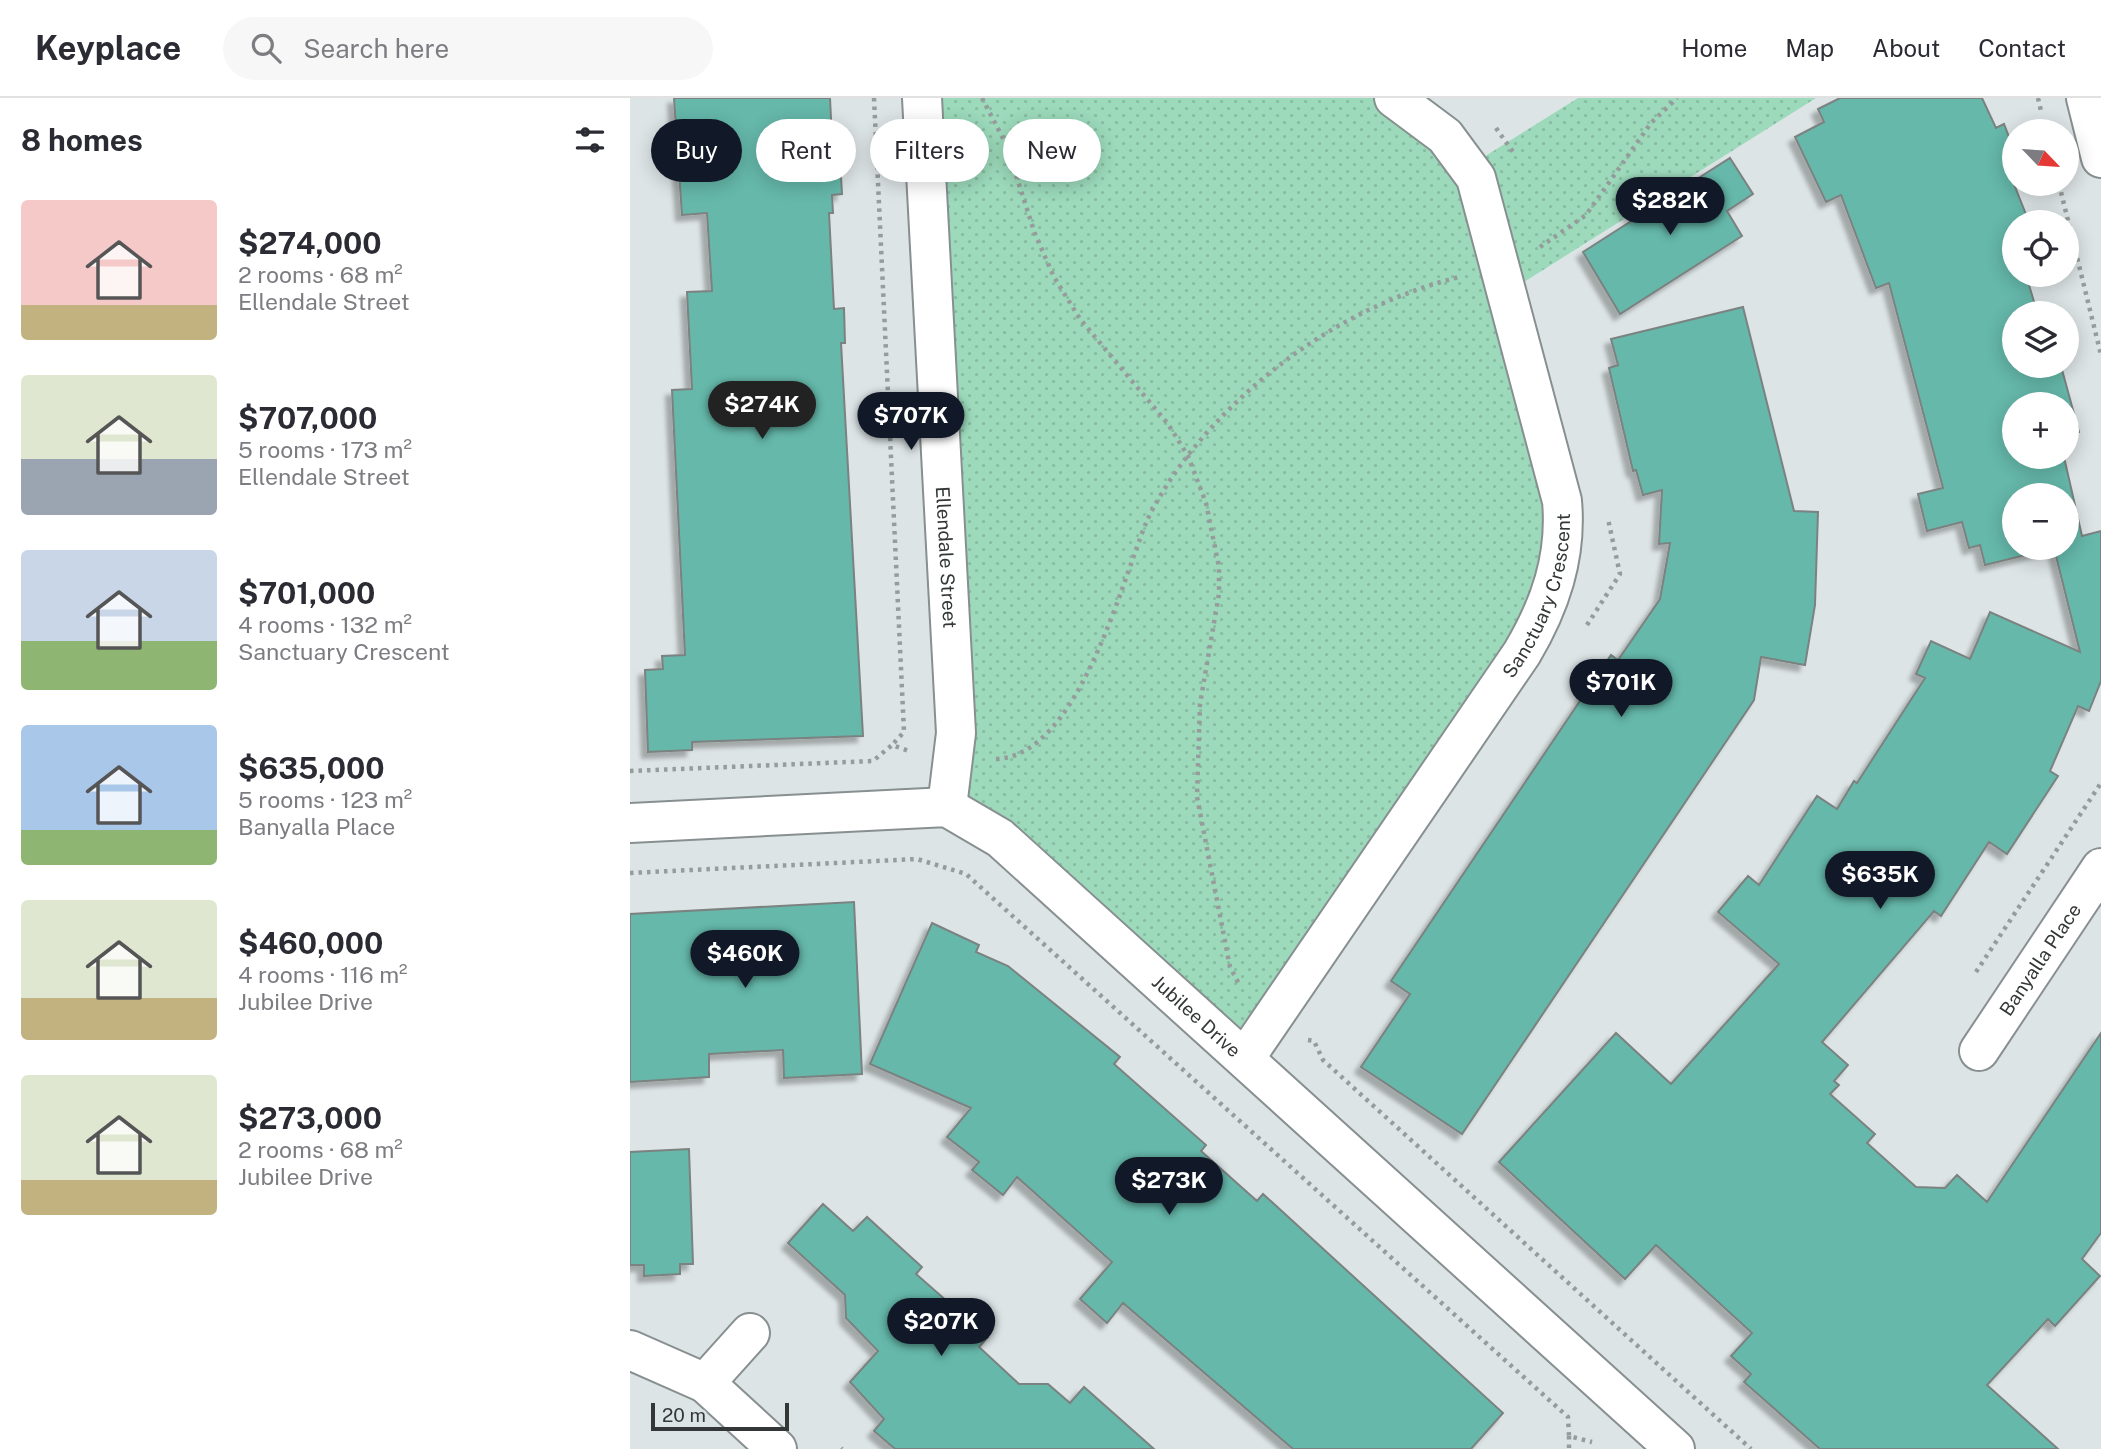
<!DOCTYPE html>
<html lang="en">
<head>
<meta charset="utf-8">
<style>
	:root { --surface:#fff; --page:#f7f7f7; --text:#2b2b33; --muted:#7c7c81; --line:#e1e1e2; --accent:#111827 }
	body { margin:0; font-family:"Public Sans",sans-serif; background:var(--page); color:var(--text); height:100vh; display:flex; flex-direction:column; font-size:26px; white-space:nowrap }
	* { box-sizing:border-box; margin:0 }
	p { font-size:23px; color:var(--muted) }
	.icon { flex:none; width:38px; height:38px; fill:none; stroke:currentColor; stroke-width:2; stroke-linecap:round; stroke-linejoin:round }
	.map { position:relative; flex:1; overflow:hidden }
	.sheet { display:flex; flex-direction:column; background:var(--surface); width:630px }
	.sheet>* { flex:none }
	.top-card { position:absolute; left:21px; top:21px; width:665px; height:63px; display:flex; gap:14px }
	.needle { width:46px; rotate:115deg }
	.fabs { position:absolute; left:1372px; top:21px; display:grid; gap:14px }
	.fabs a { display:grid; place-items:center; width:77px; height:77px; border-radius:50%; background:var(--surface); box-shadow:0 4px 18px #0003; font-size:35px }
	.scale { position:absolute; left:21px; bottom:18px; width:138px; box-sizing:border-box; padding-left:7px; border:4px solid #343737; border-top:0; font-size:19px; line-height:24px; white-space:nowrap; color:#343737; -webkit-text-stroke:5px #dde4e5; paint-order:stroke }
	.price { position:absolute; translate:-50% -60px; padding:0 16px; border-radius:24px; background:var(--accent); color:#fff; font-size:23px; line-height:46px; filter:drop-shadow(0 2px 4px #0008) }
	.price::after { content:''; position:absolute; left:50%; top:42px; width:21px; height:16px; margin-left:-10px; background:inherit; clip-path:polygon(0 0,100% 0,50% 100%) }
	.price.selected { background:#222; color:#fff }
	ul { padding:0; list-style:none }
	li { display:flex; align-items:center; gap:21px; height:175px; padding:0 21px }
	li span { display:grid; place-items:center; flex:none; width:196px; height:140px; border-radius:7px; color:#555 }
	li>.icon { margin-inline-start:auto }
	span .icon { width:84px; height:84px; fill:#fffc; stroke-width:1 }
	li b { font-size:30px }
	h2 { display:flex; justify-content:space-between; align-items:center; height:84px; padding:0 21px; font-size:30px }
	.tag { padding:0 24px; border-radius:32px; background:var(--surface); box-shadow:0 4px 18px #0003; font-size:24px; line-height:63px }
	.tag.selected { background:var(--accent); color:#fff }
	header { display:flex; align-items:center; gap:42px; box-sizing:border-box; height:98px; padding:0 35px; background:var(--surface); border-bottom:2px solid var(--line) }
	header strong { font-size:33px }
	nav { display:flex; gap:38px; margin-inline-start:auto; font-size:24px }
	.search { width:490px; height:63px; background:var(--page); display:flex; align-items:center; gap:18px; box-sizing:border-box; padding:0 24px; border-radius:38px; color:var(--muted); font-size:26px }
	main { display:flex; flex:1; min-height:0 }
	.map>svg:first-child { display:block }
	.park { fill:url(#park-dots) }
	.building { fill:#65b8aa; stroke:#7b8280; stroke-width:2; fill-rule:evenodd; filter:url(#shadow) }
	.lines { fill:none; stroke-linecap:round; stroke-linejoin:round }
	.minor-casing { stroke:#888f90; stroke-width:42 }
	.path { stroke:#969b9c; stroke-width:4.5; stroke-dasharray:3.5 5; stroke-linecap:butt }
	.minor { stroke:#fff; stroke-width:38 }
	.labels { text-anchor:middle; stroke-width:5; stroke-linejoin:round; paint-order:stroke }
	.street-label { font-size:19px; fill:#343737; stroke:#dde4e5 }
</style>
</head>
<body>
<header>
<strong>Keyplace</strong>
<div class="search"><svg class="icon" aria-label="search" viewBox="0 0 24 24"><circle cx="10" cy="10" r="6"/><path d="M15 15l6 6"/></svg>Search here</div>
<nav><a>Home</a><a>Map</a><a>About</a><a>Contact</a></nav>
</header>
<main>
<section class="sheet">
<h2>8 homes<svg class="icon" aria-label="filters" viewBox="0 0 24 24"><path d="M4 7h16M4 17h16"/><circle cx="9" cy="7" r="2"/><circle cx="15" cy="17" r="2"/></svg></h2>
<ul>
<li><span style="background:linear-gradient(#f6c9c9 75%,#c2b280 0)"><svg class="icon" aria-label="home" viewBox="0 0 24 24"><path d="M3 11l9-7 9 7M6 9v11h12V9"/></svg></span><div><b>$274,000</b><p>2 rooms · 68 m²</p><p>Ellendale Street</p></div></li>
<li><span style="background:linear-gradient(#dfe7d0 60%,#9aa5b1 0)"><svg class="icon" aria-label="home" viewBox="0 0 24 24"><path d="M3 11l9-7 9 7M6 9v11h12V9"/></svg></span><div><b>$707,000</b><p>5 rooms · 173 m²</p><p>Ellendale Street</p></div></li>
<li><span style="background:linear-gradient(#c9d6e8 65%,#8fb573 0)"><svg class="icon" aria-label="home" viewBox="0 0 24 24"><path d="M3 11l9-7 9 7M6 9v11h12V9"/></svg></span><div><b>$701,000</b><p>4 rooms · 132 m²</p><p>Sanctuary Crescent</p></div></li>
<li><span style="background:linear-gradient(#a9c7e8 75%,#8fb573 0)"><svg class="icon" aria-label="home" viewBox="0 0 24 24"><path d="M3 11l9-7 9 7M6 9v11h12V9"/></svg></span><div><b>$635,000</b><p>5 rooms · 123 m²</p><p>Banyalla Place</p></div></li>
<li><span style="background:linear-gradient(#dfe7d0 70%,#c2b280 0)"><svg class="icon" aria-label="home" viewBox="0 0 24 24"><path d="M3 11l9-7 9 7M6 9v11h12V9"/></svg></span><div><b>$460,000</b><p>4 rooms · 116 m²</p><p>Jubilee Drive</p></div></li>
<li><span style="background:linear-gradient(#dfe7d0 75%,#c2b280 0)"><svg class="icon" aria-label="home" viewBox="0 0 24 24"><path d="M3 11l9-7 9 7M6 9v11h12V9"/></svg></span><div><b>$273,000</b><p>2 rooms · 68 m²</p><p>Jubilee Drive</p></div></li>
</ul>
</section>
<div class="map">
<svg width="1471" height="1351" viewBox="0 0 1471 1351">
	<defs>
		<pattern id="park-dots" width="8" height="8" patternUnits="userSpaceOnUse" patternTransform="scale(1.75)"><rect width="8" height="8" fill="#9cdabb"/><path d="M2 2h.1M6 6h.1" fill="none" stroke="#87bca1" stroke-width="1.8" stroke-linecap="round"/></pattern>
		<filter id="shadow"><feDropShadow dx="-6" dy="6" stdDeviation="2" flood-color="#0004"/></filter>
	</defs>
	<rect width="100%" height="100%" fill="#dde4e5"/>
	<path class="park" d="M292,0H764L838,69L948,0H1186L878,194L926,481L615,960L317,709Z"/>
	<path class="building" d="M44,0H200L203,62L210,61L212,96L202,97L203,115H199L204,211L214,210L215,245H211L233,638L62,644V652L18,654L15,572L33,571L32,558L55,557L42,292L62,291L57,194L82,193L77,115L52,117Z
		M1210,0H1352L1366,30L1374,26L1384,52V86L1397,119L1395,124H1384V177H1396L1405,207L1418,215H1384V268H1431L1449,334L1437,337V306H1384V359H1434L1452,438L1471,433V583L1459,613L1448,608L1420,673L1428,678L1377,756L1359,744L1311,818L1304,813L1192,944L1218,967L1204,983L1209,987L1200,996L1245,1036L1237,1045L1286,1089L1315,1090L1327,1077L1357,1104L1471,935V1135L1452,1161L1470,1178L1425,1228L1418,1221L1357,1287L1428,1351H1190L1114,1284L1121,1276L1101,1258L1122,1235L1026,1147L995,1181L869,1064L986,935L1041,986L1149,866L1088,814L1118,778L1129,787L1187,698L1207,711L1224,683L1227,685L1295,580L1286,576L1301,543L1340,561L1360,514L1450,554L1424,450L1355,467L1350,447L1339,450L1332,424L1297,433L1288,396L1313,390L1259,185L1246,190L1211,97L1196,104L1165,39L1194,24L1188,11ZM1384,397H1437V450H1384Z
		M1100,60L1123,96L1097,113L1112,138L990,216L953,154Z
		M1113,209L1164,413L1188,414L1185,507L1175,567L1131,559L1124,602L832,1036L731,969L780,896L761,883L981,557L988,562L1030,501L1040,445L1029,446L1032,392L1013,397L1006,372L1003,373L979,270L988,267L981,241Z
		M224,804L232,976L154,980L153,952L79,956V979L0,984V816Z
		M302,825L349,847L346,854L378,868L490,959L484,966L576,1047L571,1053L627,1103L633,1096L873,1315L841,1351H663L493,1205L477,1225L450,1201L482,1164L387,1079L373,1097L342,1072L349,1064L317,1039L341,1010L240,966Z
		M59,1051L63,1166H50V1176L14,1178V1167H0V1054Z
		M193,1106L223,1133L237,1119L292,1169L286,1176L358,1239L349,1249L389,1286H418L440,1305L454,1289L524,1351H265L244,1333L254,1321L220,1284L248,1253L216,1220L215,1197L158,1145Z"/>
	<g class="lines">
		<defs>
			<g id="minor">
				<path id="s1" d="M292,0L326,635L317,709"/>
				<path d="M1456,0L1471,60"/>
				<path id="s2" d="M0,725L317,709L370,740L1045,1351"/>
				<path id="s3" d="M1349,953L1471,770"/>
				<path id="s4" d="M615,960L892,555C920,508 937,459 932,403L846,80L815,38L764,0"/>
				<path d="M0,1252L75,1285L120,1235"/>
				<path d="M75,1285L147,1351"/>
			</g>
		</defs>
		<use href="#minor" class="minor-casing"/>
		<path class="path" d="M244,0L274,634L262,647
			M352,0L376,46L405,136L424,179L450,221L538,326L558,358L576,405L589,469V496L570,606L567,699L600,869L609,886
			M1408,0L1411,13
			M866,30L883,54
			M1429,86L1471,257
			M910,149L956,117L1021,25L1047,0
			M957,527L990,476L978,421
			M366,661C448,658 491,486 516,425C526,402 543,377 558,357C627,271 722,206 829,179
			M0,673L243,663L262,647L279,653
			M0,775L287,761L336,776L938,1319L939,1338L962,1344
			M1346,874L1471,685
			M678,942L684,943L693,962L1121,1351
			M939,1338V1351
			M211,1350L212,1351"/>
		<use href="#minor" class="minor"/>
	</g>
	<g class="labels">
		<g class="street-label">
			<text dy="7" stroke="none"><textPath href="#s1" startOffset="460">Ellendale Street</textPath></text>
			<text dy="7" stroke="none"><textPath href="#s4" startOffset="551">Sanctuary Crescent</textPath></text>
			<text dy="7" stroke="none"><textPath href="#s3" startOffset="110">Banyalla Place</textPath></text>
			<text dy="7" stroke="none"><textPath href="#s2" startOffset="644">Jubilee Drive</textPath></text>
		</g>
	</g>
</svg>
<div class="fabs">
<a><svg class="needle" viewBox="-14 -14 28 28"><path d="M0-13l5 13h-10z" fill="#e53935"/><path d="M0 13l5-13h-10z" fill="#7c7c81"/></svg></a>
<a><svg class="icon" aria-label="locate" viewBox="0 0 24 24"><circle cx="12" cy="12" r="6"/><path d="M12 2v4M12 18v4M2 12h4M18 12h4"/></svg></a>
<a><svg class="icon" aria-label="layers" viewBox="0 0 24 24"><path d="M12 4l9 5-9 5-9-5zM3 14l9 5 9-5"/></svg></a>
<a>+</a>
<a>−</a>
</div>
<div class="scale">20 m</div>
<b class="price" style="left:1040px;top:139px">$282K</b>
<b class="price selected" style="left:132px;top:343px">$274K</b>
<b class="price" style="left:281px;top:354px">$707K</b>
<b class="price" style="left:991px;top:621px">$701K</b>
<b class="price" style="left:1250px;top:813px">$635K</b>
<b class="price" style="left:115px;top:892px">$460K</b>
<b class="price" style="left:539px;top:1119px">$273K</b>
<b class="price" style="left:311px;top:1260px">$207K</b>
<div class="top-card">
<a class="tag selected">Buy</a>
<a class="tag">Rent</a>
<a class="tag">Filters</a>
<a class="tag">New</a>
</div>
</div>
</main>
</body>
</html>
